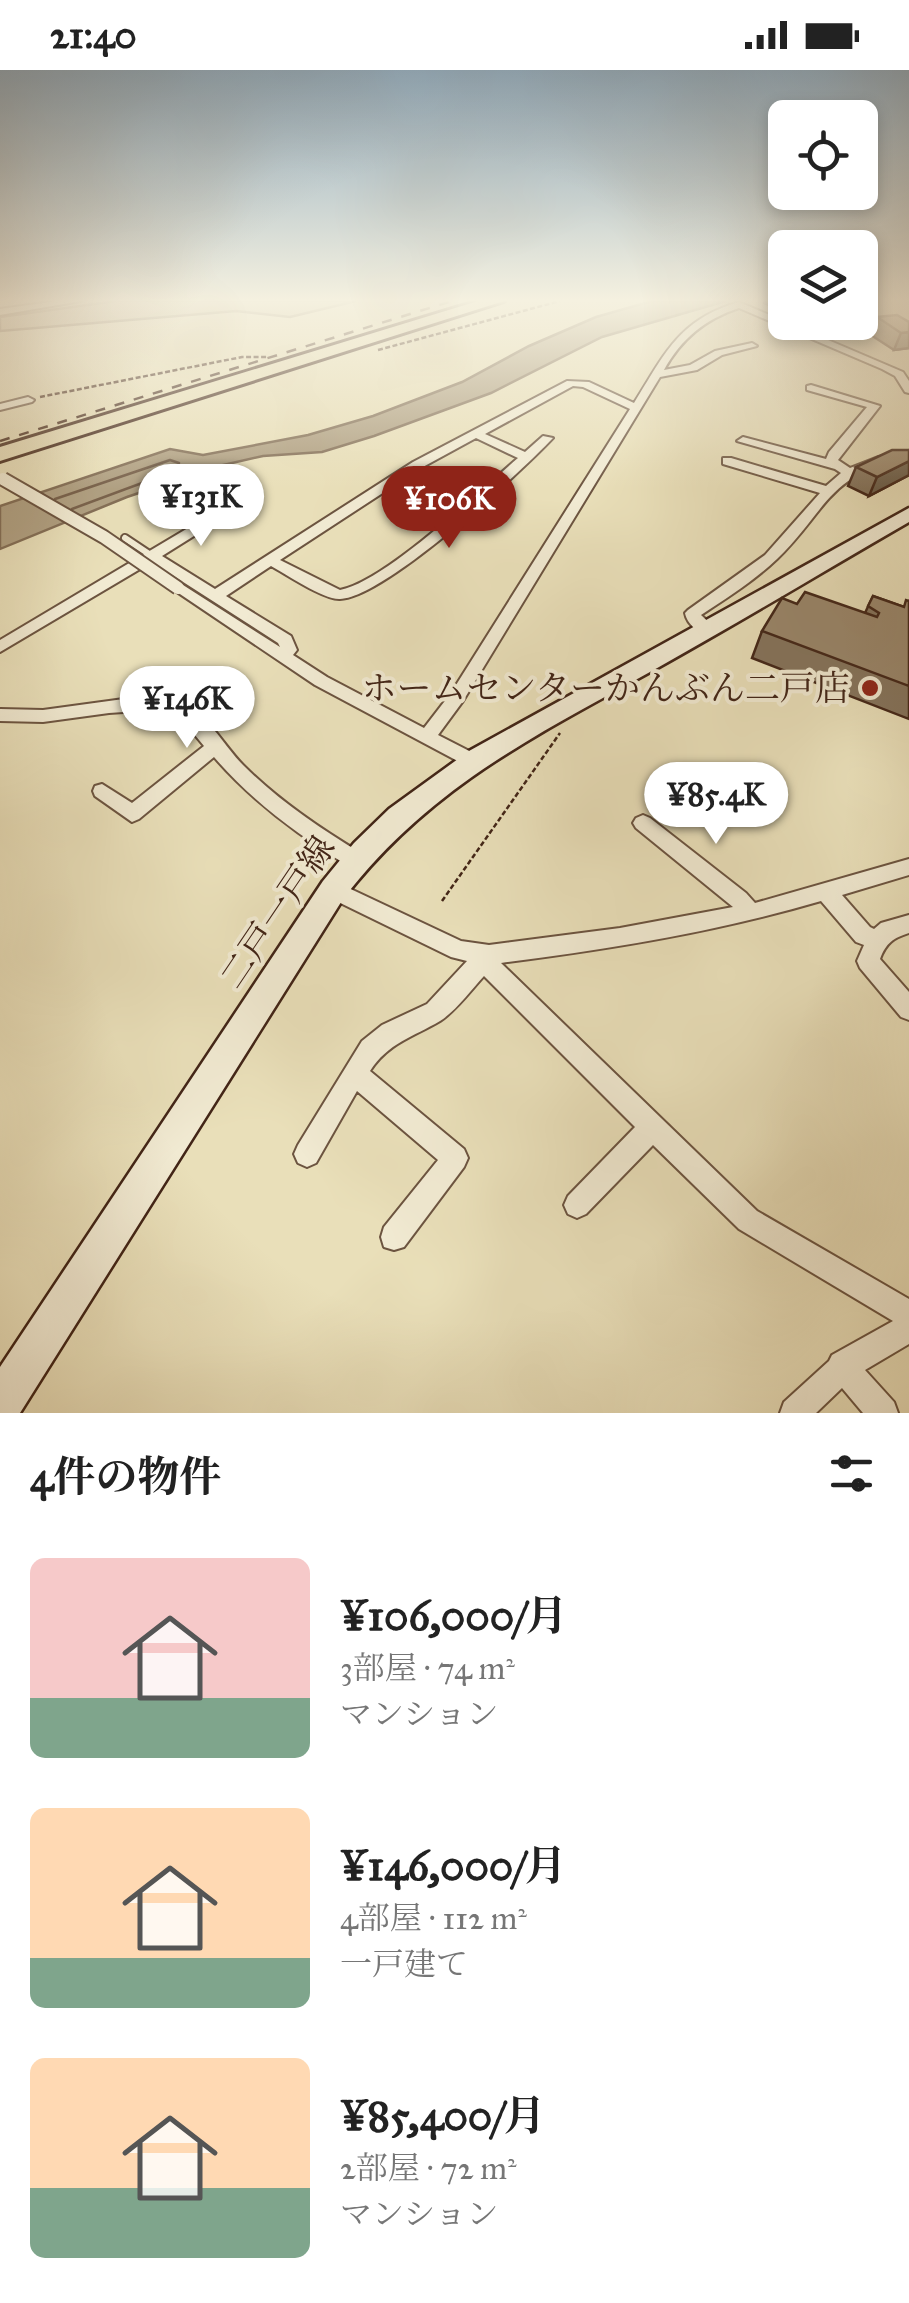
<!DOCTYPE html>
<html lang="ja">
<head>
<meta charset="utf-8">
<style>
	:root { --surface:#fff; --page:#f2f2f2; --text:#222; --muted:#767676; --accent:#8f2418 }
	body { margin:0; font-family:"IM FELL Great Primer","Noto Serif JP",serif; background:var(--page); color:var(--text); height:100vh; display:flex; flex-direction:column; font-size:38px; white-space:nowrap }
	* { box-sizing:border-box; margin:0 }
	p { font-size:32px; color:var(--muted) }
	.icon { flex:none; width:55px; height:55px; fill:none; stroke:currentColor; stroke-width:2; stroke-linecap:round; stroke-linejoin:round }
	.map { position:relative; height:1343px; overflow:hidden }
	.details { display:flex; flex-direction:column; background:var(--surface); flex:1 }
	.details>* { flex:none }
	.controls { position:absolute; left:768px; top:30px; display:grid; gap:20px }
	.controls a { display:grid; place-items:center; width:110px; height:110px; border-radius:15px; background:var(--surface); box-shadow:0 5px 15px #0003; font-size:50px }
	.price { position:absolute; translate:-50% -85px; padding:0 22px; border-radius:35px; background:#fff; color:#222; font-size:32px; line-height:65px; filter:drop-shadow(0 2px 5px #0008) }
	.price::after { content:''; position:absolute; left:50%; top:60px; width:30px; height:22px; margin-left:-15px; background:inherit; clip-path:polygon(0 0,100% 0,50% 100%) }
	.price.on { background:var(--accent); color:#fff }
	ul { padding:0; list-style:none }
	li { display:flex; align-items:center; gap:30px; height:250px; padding:0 30px }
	li span { display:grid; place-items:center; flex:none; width:280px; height:200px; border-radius:15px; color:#555 }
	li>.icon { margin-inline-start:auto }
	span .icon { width:120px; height:120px; fill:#fffc; stroke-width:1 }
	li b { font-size:42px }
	h2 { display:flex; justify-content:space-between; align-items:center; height:120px; padding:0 30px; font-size:42px }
	.status { display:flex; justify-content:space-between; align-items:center; height:70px; padding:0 50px; background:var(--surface); direction:ltr }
	.status svg { height:28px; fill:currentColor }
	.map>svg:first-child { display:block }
	.green { fill:#cdbf9d; stroke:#88725a; stroke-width:2.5 }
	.water { fill:#b0a082; stroke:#846f57; stroke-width:2.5 }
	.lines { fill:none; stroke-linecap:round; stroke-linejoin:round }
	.shore { stroke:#79624c; stroke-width:2.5 }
	.lane-casing { stroke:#6c5440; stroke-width:10 }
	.street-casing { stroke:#6c5440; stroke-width:4 }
	.secondary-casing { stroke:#422517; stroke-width:5 }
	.highway-casing { stroke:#422517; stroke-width:6 }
	.path { stroke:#422517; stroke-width:2.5; stroke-dasharray:5 2.5; stroke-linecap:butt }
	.lane { stroke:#f1ead2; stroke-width:6 }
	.street { fill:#f1ead2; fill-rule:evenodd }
	.secondary { fill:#f1ead2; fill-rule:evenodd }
	.highway { fill:#e9dfb9; fill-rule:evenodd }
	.rail { stroke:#422517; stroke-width:2.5; stroke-dasharray:10 10; stroke-linecap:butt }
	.street-bridge-casing { stroke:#6c5440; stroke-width:16; stroke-linecap:butt }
	.street-bridge { stroke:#f1ead2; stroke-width:12 }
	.wall { fill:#84735c; stroke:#422517; stroke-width:2.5 }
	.shaded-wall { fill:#6b5e4b; stroke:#422517; stroke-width:2.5 }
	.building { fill:#99866b; stroke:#422517; stroke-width:2.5 }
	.poi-dot { fill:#8f2418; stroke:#f1ead2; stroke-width:4 }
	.labels { text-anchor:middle; stroke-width:8; stroke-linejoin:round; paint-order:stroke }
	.poi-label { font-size:35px; fill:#422517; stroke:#f1ead2; text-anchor:end }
	.street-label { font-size:35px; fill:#422517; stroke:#f1ead2 }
</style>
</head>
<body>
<div class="status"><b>21:40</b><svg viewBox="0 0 49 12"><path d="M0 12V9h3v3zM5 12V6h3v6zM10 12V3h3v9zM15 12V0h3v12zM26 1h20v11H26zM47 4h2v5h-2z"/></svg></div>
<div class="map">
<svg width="909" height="1343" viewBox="0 0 909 1343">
	<rect width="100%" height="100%" fill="#e9dfb9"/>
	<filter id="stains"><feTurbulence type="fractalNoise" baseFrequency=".002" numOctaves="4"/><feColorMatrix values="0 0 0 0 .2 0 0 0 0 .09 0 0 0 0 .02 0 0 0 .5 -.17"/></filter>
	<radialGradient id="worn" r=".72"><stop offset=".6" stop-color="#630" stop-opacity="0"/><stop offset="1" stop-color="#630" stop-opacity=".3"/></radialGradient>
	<path class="green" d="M116,231H356L290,247L236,241L0,261V247Z"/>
	<path class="water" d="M652,231H726L602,267L491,323L374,366L322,382L263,386L219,396L127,427L0,479V436L170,379L203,385L308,365L373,346L462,312L529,276L596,247Z"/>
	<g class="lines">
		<path class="shore" d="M55,429L170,390L179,393L177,400L72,439"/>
		<defs>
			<path id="lane" d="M125,468L152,486"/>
			<path id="street" d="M57,231H81L0,245V239Z
				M739,232L903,302L909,311V323L905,322L895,306L882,299L739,238C705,249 681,269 664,300L690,295L715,281L752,273L757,276L722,285L697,300L660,307L463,631L438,665L479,686L482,691L479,696H467L315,615L171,518L178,513L183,515L280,577L278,573L152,492L0,582V570L225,436L230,435L237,439L162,486L215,519L413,392L567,311L589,312L634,333C665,284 678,250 739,232ZM573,316L583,317L630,339L451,623L424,658L327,607L293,585L297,580L291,566L226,526L271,496C286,504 324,530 340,529C384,528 520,403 553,368L543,366L525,382L485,364ZM476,368L518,388C479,421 386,511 340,520L280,490L421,398Z
				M811,315L880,336L838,390L850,398L878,387L909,383V391C830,399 827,441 777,489C754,511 727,528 701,545L717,560L714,564C702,567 687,555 685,543L688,540L765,485L820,423L723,394V388H731L826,416L841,403L835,399L737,371L743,367L826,389L829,382L867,337L807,320V316Z
				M28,327L34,330L32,332L0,340V334Z
				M131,628C150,628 175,626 192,638C210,650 227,679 243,695C278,730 319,758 361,783L364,789L361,795L354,797L347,795C298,765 252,731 214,687L139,749L132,752L95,726L93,721L95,716L102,714L132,733L204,676L180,647L173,643L153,640L109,643L43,652L0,651V639L43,640Z
				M643,745L650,748L746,823L755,833L909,789V805L842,825L870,857L874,859L881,853L909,845V863C893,868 886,873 880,889L909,922V950L901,947L860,898L857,891L864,875L856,872L821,831C716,862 610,879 501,893L757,1141L909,1229V1274L865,1300L894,1332L898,1343H863L842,1318L816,1343H780L784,1332L829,1291L832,1285L893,1251L739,1159L653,1075L586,1144L577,1148L568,1144L564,1135L568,1126L635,1057L484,906C471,920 456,941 440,951C413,967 388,973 370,1001L464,1079L468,1088L464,1097L404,1177L394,1180L384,1177L381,1167L384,1157L438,1090L357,1021L316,1093L307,1097L298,1093L294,1084L298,1075L362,971L382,955L427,934L467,891L451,887L326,826L323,820L326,814L333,811L340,814L461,871L489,875L620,858L733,837L636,758L633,753L636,748Z"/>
			<path id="secondary" d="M909,438V452C826,500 743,550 659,597C537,665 431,715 343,829L20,1343H0V1297L323,811L354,773L389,739L469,681Z"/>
			<path id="highway" d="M478,231H504L0,391V377Z"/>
		</defs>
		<use href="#lane" class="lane-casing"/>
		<use href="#street" class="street-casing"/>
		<use href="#secondary" class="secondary-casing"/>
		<use href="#highway" class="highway-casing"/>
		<path class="path" d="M378,280L560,231
			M40,327L242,287H268
			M442,831L560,663"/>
		<use href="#lane" class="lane"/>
		<use href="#street" class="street"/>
		<use href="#secondary" class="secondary"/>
		<use href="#highway" class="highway"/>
		<path class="rail" d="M0,371L452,231"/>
		<defs>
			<path id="street-bridge" d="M3,409L104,467L178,518"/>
		</defs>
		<use href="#street-bridge" class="street-bridge-casing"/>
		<use href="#street-bridge" class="street-bridge"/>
	</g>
	<path class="wall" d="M764,231H785L782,241L764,233Z
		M877,247L909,252V278L894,280L871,265Z
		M909,380V405L869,426L848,416L856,397Z
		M873,526L904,537L909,531V649L752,588L762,561L797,534L865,543Z"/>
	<path class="shaded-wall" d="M909,262V278L894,280L901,263Z
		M909,391V405L869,426L877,407Z"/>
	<path class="building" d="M897,245L909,252V262L901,263L877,247Z
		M892,380H909V391L877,407L856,397Z
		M805,522L877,547L879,543L868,536L873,526L904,537L906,530L909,531V616L762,561L782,528L797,534Z"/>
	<linearGradient id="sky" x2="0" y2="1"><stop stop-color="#91acbf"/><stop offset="0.55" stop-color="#f5f1e0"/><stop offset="1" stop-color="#f5f1e0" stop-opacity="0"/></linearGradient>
	<rect width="909" height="419" fill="url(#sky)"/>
	<circle class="poi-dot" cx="870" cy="618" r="10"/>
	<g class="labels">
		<g class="poi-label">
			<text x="850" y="630">ホームセンターかんぶん二戸店</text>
		</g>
		<g class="street-label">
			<text transform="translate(277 842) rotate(-56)" y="12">二戸一戸線</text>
		</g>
	</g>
	<rect width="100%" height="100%" filter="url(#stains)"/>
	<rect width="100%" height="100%" fill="url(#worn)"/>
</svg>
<div class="controls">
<a><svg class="icon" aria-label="locate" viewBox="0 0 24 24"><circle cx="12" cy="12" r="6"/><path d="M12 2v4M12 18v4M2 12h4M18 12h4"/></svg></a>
<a><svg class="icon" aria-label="layers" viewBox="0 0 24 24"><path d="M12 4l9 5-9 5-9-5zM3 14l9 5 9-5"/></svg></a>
</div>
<b class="price" style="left:201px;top:479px">¥131K</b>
<b class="price on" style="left:449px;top:481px">¥106K</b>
<b class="price" style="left:187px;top:681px">¥146K</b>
<b class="price" style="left:716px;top:777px">¥85.4K</b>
</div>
<section class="details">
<h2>4件の物件<svg class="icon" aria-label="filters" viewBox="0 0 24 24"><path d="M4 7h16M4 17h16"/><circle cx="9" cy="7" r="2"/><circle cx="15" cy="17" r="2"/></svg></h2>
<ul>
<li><span style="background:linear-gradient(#f6c9c9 70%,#7fa58c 0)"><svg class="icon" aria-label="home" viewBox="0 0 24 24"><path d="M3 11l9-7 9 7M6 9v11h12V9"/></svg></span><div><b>¥106,000/月</b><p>3部屋 · 74 m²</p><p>マンション</p></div></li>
<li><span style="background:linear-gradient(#ffd9b3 75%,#7fa58c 0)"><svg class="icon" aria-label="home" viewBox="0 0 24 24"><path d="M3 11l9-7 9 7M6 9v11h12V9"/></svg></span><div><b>¥146,000/月</b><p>4部屋 · 112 m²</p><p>一戸建て</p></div></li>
<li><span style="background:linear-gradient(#ffd9b3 65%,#7fa58c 0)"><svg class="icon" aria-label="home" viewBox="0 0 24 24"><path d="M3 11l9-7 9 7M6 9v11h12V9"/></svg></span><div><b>¥85,400/月</b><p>2部屋 · 72 m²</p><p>マンション</p></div></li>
</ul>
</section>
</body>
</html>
